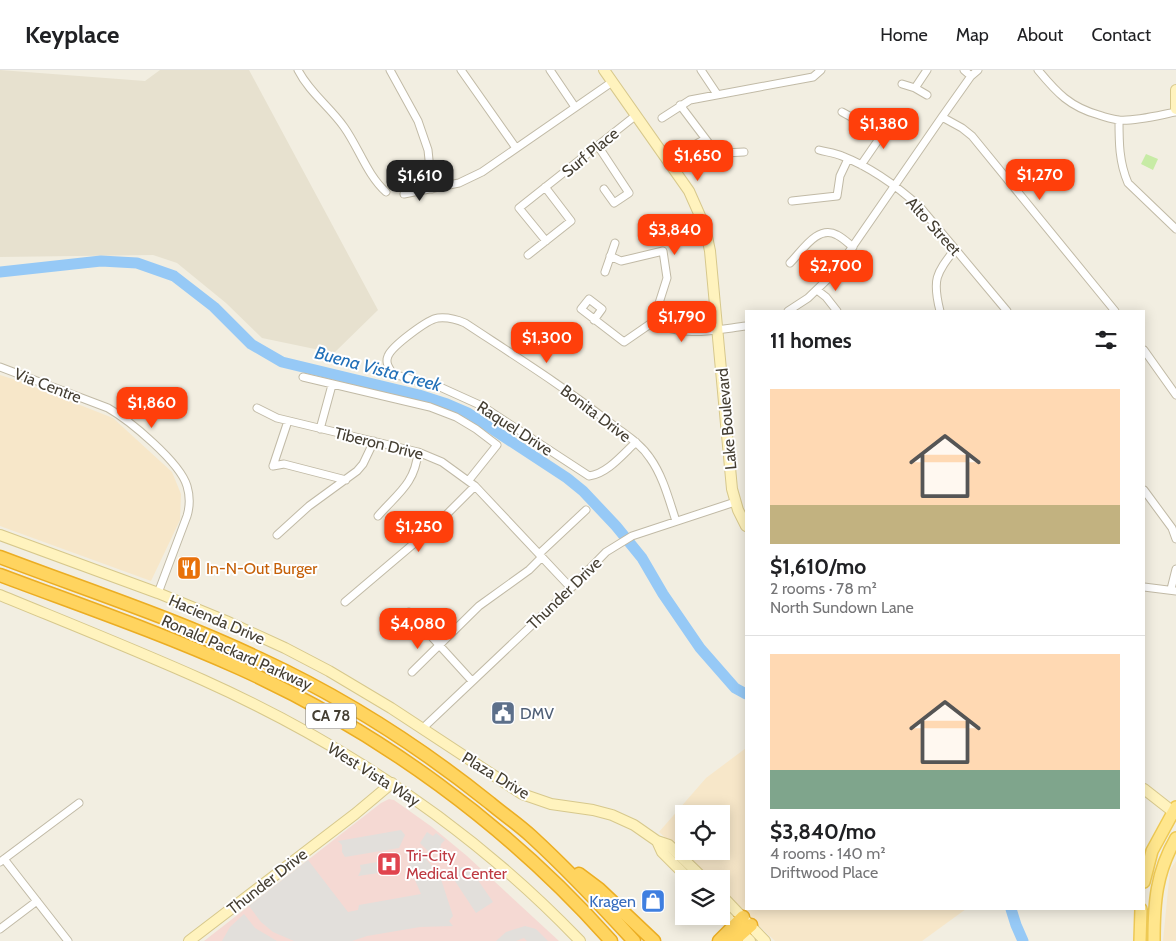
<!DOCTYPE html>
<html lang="en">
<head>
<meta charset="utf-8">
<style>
	:root { --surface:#fff; --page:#f2f2f2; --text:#202124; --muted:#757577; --line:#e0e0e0; --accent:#ff3f0b }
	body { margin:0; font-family:Cabin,sans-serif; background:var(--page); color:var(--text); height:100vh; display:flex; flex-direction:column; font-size:19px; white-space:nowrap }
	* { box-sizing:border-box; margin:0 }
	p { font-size:16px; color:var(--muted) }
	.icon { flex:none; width:28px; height:28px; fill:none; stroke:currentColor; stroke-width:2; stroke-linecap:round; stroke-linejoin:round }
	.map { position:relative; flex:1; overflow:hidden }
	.sheet { position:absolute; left:745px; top:240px; width:400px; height:600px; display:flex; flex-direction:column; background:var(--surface); border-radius:0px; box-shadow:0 2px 12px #0003 }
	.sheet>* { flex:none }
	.fabs { position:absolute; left:675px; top:735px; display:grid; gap:10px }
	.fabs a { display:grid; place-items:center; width:55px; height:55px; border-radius:0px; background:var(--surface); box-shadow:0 2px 12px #0003; font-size:25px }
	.price { position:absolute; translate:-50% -42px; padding:0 11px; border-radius:10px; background:var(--accent); color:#fff; font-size:16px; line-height:32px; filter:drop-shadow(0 1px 2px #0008) }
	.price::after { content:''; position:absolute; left:50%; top:30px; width:15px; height:11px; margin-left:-8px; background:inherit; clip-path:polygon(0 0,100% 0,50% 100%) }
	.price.selected { background:#222; color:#fff }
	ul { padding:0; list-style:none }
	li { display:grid; align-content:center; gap:10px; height:265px; padding:0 25px }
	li+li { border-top:1px solid var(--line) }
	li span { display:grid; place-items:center; height:155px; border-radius:0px; color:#555 }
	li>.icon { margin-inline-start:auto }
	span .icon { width:90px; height:90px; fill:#fffc; stroke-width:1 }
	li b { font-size:21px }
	h2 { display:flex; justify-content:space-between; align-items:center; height:60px; padding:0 25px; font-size:21px }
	header { display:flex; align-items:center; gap:30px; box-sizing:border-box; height:70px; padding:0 25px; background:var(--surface); border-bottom:1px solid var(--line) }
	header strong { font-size:24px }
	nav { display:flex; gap:28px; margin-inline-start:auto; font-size:18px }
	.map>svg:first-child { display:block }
	.residential { fill:#e7e1cf }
	.commercial { fill:#f7e7c9; fill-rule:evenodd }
	.medical { fill:#f5d9d3 }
	.grass { fill:#c7eba5 }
	.parking { fill:#e2dfdb }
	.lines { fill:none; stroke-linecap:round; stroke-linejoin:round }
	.river { stroke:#96c9f6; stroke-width:11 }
	.street-casing { stroke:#c1baa6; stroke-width:9 }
	.secondary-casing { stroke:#d7c88c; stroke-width:12 }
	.primary-casing { stroke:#eec954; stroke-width:14 }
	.highway-casing { stroke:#ebad23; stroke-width:15 }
	.street { stroke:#fff; stroke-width:7 }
	.secondary { stroke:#fff3be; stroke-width:10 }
	.primary { stroke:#ffe68d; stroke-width:11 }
	.highway { stroke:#ffd45f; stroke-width:12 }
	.labels { text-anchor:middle; stroke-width:4; stroke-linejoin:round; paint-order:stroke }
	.shield { fill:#fff; stroke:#7c7870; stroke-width:1 }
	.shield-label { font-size:15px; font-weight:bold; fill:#443e32 }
	.street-label { font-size:16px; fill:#443e32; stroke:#fff }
	.food-label { font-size:16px; fill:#c56008; stroke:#fff; text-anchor:start }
	.service-label { font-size:16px; fill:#4e5e75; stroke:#fff; text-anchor:start }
	.health-label { font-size:16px; fill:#be3a42; stroke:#fff; text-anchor:start }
	.shop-label { font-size:16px; fill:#366cbe; stroke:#fff; text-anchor:end }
	.water-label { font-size:18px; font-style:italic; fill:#2270b8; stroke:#fff }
</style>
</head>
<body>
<header>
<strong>Keyplace</strong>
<nav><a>Home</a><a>Map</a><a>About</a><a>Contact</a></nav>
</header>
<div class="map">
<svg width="1176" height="871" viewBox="0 0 1176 871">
	<rect width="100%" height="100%" fill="#f2eee1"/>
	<path class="residential" d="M0,0L145,11L160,0H249L378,240L334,283L262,268L226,233L177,193L153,185L0,187Z"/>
	<path class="commercial" d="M0,305L19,311L113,348L172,402L181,424L180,450L151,511L0,456Z
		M746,678V839H966L922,871H775L721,819V809H710L659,762L706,708ZM684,744H721V781H684Z
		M1176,791V871H1163L1170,800Z"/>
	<path class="medical" d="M389,729L394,730L432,757L467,786L559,871H204L381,733Z"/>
	<path class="grass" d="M1146,84L1158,89L1153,100L1141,94Z"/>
	<path class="parking" d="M401,760L405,765L399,778L345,787L342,782V775L338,771Z
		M427,762L433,766L436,763L445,770L441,774L440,780L435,781L431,784L420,773Z
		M417,778L440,806L453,846L449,851L453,856L420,857L367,866L352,871H294L273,862L261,852L249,836L308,790L348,842L358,840L359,835L421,824L409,796L411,791L410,789Z
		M394,789L395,795L392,801L358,806L361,800L360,795Z
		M462,797L465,799L469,797L493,832L476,843L453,808L456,805L455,801Z
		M244,844L255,858L277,871H222L230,857Z
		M525,856L536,859L548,871H527L524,868L516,871H496L506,862Z"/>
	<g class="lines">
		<path class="river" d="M0,202L101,191L137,193L174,206L214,237L251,274L282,292L419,325L447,334L468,343L567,408L583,421L616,456L642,488L663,524L700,578L735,618L746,624
			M1011,839L1016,855L1023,871"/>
		<defs>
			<path id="street" d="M298,0C309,22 330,37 344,57C359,78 367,105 386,122
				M390,0L418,51L428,80L432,119
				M461,0L516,78
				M550,0L575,37
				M701,0L717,24
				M964,0L971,6
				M1038,0C1057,23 1070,37 1099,45C1105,47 1112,49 1118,50C1133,52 1160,45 1176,42
				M902,14L915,18L927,25
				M915,18L927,0
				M680,35L714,80L724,83L744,82
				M842,42L882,64
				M942,47L962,58L972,66L1115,241
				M662,48L690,30L813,7L821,0
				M1119,50C1119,72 1119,92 1128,113L1176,159
				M598,76L629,123L614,133L604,119
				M819,80C826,82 835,83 842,86C870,97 898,117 920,137L1007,241
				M667,91L705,69
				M861,95L890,53
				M404,124L459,113L482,102L612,12
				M792,131L837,126L840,106L848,89
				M546,171L519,138L635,46
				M528,185L571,151L545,117
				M610,186L621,191L663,181L667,208L653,252
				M790,193C802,181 818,154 837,165C843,168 848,173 853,177
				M605,202L615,173
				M817,220L826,227L837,241
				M788,241L808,228L835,202L942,47L971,6L978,0
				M940,241C932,209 936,204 955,179
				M594,250L602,239L589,229L581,239L624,272L653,252
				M653,252C683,268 714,260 746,256
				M1144,280L1176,325
				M0,297L108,338C129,350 180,392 187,416C190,426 190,436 187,446L158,523
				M303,307L430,337L456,347L476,359L497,375L469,410
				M257,338L277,348L418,382L442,392L475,416L571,518
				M320,359L332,315
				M636,372C623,384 607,404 589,406L482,336L440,317L393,304C389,298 385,293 388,286C392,276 428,249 438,248C448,247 456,249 465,253C515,286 566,318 613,355C626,365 641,374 650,388C663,406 669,430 676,451
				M273,396L284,394L346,410
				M273,396L288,351
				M1144,420L1172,458L1176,469
				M378,446C397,424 415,414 418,382
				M277,465L309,436L357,401L363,394L374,371
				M539,484L586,440
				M1144,517L1176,521
				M1171,519L1176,499
				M345,532L437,454L475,416
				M409,542L472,611
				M412,602L479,536L529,500L542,487
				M422,659L571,518L606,482L632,466L735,432
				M4,789L68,871
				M0,792L79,733
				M0,859L37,831"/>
			<path id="secondary" d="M604,0L689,121L705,157L710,181L732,419L738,440L746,456
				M1176,20V39
				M0,465L158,523L226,551L285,578L329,601L391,638L522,724L551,734L593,740L612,745L634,755L657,771L669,775L704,809
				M0,525C68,553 136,580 203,610C343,673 473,759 580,871
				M1144,719L1176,744
				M657,771L662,782L689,809
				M721,825L765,871
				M721,841L750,871
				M189,871L355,744L392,713"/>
			<path id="primary" d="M1144,812L1152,781L1176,737
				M1140,871L1141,839
				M1154,871C1154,832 1156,803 1176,768"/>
			<path id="highway" d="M0,487C87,520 176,549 260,589C342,627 419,676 490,733C503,744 518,754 531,766C567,799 601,835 634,871
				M0,505C80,535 161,563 239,598C379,661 509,756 611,871
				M579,804L599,819L654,871
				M719,871L743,847
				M733,871L751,855"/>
		</defs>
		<use href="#street" class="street-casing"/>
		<use href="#secondary" class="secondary-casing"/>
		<use href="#primary" class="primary-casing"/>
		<use href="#highway" class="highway-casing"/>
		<use href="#street" class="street"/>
		<use href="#secondary" class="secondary"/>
		<use href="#primary" class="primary"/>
		<use href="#highway" class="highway"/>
	</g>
	<defs>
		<symbol id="restaurant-square" viewBox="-11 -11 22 22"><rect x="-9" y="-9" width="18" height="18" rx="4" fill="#e8710a" stroke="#fff"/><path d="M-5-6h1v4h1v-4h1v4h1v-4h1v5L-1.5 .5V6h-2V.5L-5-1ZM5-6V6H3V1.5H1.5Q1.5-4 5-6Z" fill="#fff"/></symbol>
		<symbol id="civic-square" viewBox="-11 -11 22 22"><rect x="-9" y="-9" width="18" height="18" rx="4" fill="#5c6f8a" stroke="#fff"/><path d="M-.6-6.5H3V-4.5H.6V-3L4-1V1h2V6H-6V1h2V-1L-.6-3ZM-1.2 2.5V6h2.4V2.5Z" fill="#fff"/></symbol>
		<symbol id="hospital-square" viewBox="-11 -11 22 22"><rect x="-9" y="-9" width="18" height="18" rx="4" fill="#e0444e" stroke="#fff"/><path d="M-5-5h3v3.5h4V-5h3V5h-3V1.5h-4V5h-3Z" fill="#fff"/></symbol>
		<symbol id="shop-square" viewBox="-11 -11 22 22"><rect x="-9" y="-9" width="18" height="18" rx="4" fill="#3f7fe0" stroke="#fff"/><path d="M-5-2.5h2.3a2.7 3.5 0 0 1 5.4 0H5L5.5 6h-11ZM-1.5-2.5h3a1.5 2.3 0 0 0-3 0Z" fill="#fff"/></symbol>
	</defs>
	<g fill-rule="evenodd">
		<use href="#restaurant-square" x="175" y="484" width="28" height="28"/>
		<use href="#civic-square" x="489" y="629" width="28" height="28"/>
		<use href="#hospital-square" x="375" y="780" width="28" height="28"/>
		<use href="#shop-square" x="639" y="817" width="28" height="28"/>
	</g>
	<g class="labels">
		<rect class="shield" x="306" y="633.5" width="50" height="25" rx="4"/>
		<g class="shield-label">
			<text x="331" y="651">CA 78</text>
		</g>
		<g class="street-label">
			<text transform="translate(590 82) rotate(-39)" y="6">Surf Place</text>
			<text transform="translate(934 156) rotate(48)" y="6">Alto Street</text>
			<text transform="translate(48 315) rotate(21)" y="6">Via Centre</text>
			<text transform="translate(596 343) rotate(37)" y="6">Bonita Drive</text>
			<text transform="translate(726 349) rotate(-95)" y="6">Lake Boulevard</text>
			<text transform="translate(515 358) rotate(33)" y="6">Raquel Drive</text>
			<text transform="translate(379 373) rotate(14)" y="6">Tiberon Drive</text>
			<text transform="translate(564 523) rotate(-44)" y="6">Thunder Drive</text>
			<text transform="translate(217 549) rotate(23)" y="6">Hacienda Drive</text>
			<text transform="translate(237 582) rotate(24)" y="6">Ronald Packard Parkway</text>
			<text transform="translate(374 704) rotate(32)" y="6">West Vista Way</text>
			<text transform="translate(496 705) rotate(31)" y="6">Plaza Drive</text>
			<text transform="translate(267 811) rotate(-38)" y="6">Thunder Drive</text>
		</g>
		<g class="food-label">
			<text x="206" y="504">In-N-Out Burger</text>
		</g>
		<g class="service-label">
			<text x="520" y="649">DMV</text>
		</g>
		<g class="health-label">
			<text x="406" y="791">Tri-City<tspan x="406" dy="18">Medical Center</tspan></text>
		</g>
		<g class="shop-label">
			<text x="636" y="837">Kragen</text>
		</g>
		<g class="water-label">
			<text transform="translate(378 299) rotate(15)" y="6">Buena Vista Creek</text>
		</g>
	</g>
</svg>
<div class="fabs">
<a><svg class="icon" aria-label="locate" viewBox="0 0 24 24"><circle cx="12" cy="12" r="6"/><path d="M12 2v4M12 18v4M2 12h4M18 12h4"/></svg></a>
<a><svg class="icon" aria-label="layers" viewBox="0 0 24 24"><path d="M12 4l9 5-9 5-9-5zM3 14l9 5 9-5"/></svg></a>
</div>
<b class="price" style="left:884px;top:80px">$1,380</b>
<b class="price" style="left:698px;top:112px">$1,650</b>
<b class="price" style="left:1040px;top:131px">$1,270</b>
<b class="price selected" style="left:420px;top:132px">$1,610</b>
<b class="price" style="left:675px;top:186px">$3,840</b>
<b class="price" style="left:836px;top:222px">$2,700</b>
<b class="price" style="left:682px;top:273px">$1,790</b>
<b class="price" style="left:547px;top:294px">$1,300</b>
<b class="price" style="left:152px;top:359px">$1,860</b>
<b class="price" style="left:419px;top:483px">$1,250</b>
<b class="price" style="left:418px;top:580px">$4,080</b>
<section class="sheet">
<h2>11 homes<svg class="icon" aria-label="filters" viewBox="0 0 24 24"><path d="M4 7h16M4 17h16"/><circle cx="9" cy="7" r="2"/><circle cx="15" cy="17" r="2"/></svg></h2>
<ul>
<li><span style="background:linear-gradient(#ffd9b3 75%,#c2b280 0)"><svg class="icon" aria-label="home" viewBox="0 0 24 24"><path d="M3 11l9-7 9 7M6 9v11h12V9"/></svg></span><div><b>$1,610/mo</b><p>2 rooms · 78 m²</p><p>North Sundown Lane</p></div></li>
<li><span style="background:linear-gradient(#ffd9b3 75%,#7fa58c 0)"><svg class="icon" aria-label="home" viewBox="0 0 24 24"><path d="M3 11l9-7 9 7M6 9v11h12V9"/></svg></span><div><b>$3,840/mo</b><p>4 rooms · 140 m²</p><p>Driftwood Place</p></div></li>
</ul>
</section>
</div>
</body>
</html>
